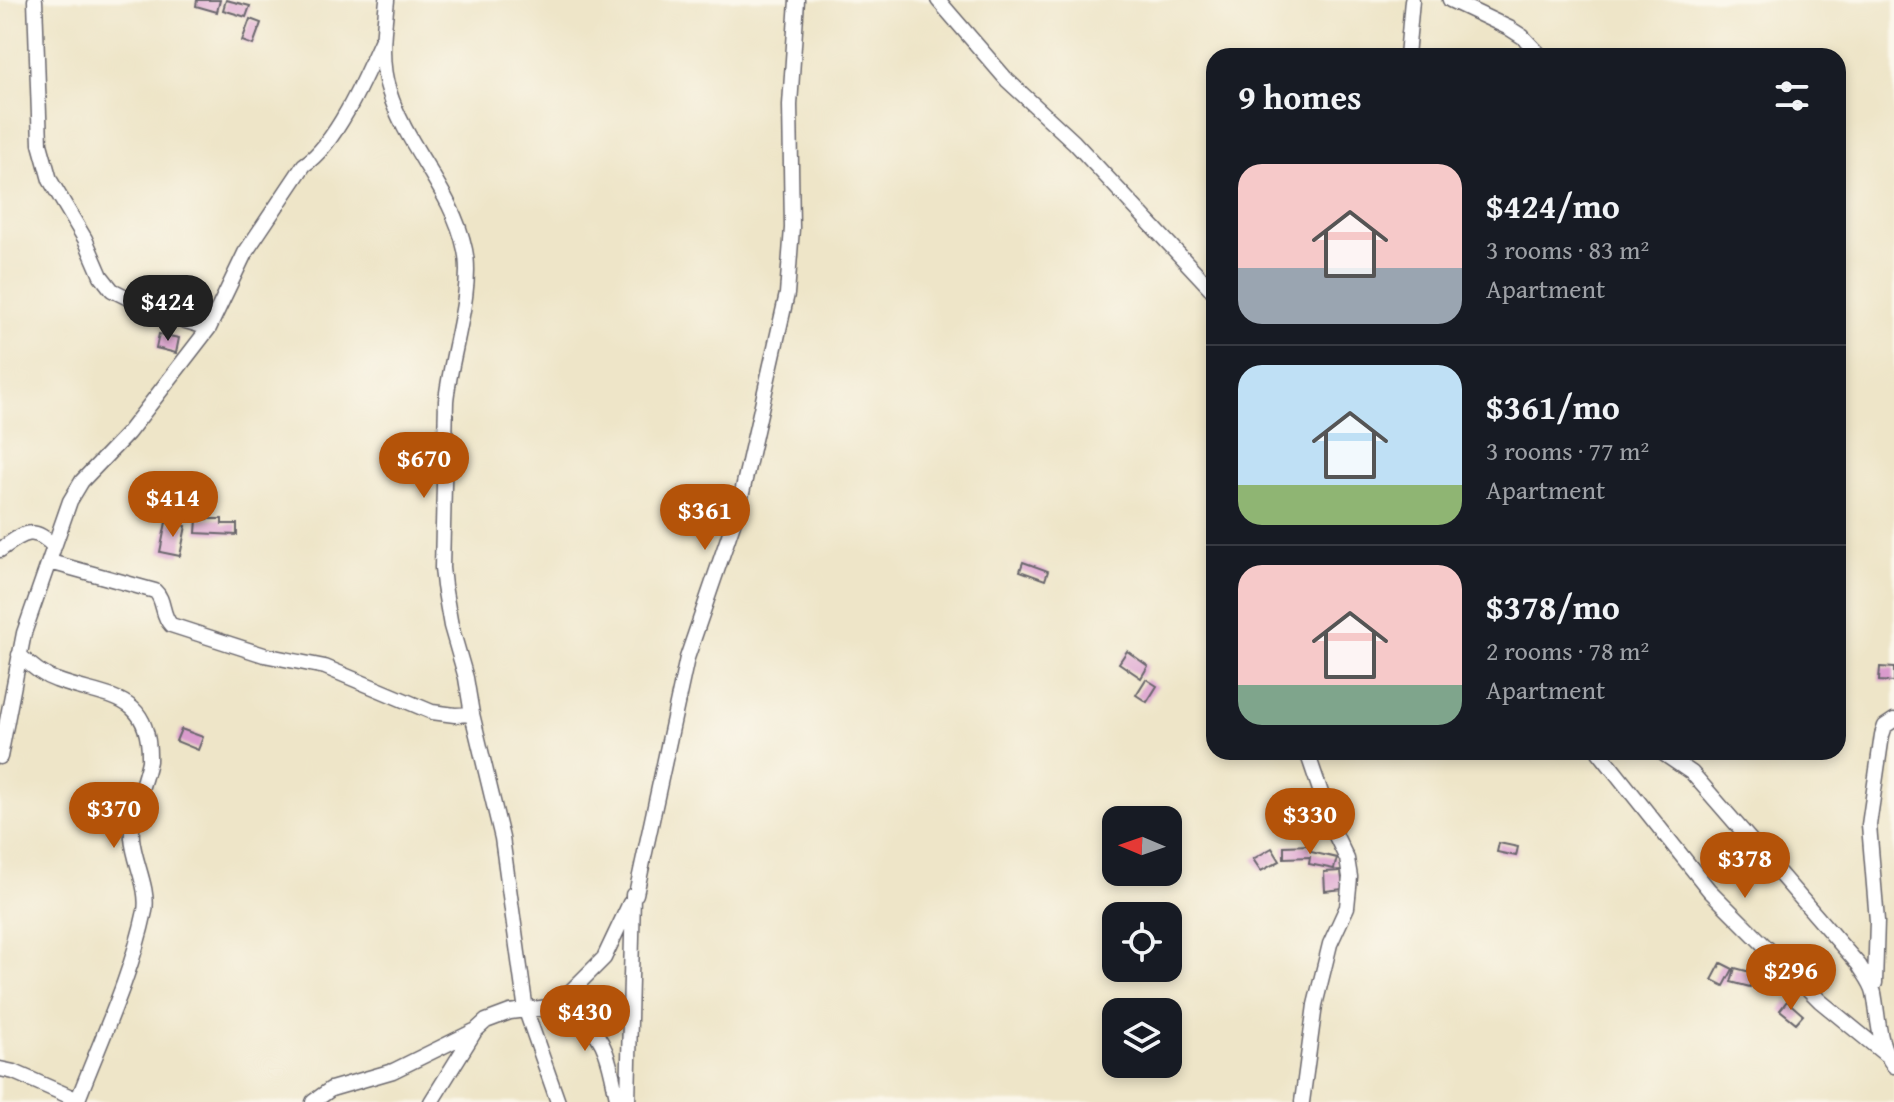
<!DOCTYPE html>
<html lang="en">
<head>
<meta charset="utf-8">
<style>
	:root { --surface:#171b24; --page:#20242c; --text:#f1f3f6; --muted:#9ea1a6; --line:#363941; --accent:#b45309 }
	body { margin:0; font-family:"Gentium Book Plus",serif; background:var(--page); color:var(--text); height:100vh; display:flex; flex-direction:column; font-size:30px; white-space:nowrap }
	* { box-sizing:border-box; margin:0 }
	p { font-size:26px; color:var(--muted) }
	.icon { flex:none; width:44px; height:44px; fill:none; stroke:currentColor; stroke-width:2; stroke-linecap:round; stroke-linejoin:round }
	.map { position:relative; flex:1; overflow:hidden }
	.sheet { position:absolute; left:1206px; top:48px; width:640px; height:712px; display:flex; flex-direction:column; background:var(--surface); border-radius:24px; box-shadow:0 4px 12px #0003 }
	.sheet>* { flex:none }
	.needle { width:52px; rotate:272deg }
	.controls { position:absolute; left:1102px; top:806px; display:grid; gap:16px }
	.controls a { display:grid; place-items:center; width:80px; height:80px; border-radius:16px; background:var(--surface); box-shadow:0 4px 12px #0003; font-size:40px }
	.price { position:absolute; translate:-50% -68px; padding:0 18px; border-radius:28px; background:var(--accent); color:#fff; font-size:26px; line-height:52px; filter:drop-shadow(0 2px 4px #0008) }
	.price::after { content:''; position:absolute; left:50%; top:48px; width:24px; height:18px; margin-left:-12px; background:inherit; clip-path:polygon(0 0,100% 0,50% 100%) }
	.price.current { background:#222; color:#fff }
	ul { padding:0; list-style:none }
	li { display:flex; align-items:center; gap:24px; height:200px; padding:0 32px }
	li+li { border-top:2px solid var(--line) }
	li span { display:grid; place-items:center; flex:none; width:224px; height:160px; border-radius:24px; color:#555 }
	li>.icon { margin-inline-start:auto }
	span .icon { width:96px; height:96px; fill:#fffc; stroke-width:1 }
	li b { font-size:34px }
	h2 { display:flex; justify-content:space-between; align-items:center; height:96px; padding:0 32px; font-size:34px }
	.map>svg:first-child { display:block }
	.building { fill:#da9bcd }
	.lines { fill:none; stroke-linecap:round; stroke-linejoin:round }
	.minor-casing { stroke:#69666c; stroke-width:17 }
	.minor { stroke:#fff; stroke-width:14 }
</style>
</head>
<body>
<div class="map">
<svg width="1894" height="1102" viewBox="0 0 1894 1102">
	<rect width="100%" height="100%" fill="#fbf7ec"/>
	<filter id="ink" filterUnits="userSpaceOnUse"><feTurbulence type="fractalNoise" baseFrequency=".0125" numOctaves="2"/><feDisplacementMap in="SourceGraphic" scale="16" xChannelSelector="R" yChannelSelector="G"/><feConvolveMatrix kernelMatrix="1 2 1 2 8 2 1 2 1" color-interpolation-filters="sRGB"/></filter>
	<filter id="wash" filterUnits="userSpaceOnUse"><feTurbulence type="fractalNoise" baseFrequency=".006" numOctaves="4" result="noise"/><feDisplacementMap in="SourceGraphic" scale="32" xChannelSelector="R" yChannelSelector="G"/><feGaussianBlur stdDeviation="1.8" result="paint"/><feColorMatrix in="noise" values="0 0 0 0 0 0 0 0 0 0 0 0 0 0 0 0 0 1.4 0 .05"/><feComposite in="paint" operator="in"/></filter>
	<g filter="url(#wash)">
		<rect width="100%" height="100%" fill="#eee5c8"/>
		<g id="blocks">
			<path class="building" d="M197,0H220L217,12L196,6Z
				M226,0L250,6L246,17L223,10Z
				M250,19L261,23L253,45L242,41Z
				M159,334L179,338L176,353L156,348Z
				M197,519H222V524H237V535L196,533Z
				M166,522L186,526L180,556L160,552Z
				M1023,562L1048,571L1045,580L1020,571Z
				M1127,651L1148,666L1141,678L1119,663Z
				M1880,667L1894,668V682L1879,681Z
				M1146,679L1157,686L1147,702L1136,695Z
				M181,729L203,737L198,750L176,741Z
				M1499,843L1518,847L1516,856L1497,852Z
				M1311,845V852L1337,858L1334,869L1309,864L1310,857L1284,858V846Z
				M1272,848L1280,861L1261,871L1253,859Z
				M1341,871L1343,889L1325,891L1324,872Z
				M1721,963L1733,969L1724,986L1712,980Z
				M1756,966L1777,975L1771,992L1751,983L1750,987L1731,982L1735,968L1754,973Z
				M1787,1001L1803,1015L1796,1023L1780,1010Z"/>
		</g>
	</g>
	<g filter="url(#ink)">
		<use href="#blocks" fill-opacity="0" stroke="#69666c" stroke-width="2"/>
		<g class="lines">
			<defs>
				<path id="minor" d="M35,0L40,144L50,180L85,239L101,276L112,290L156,312L209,328
					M387,0C384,30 379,62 389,91C406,147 453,191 465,250C474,290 450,358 446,401L442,568L444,586L451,626L466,678L472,714L502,838L526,1011L558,1102
					M938,0L1007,80L1074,142L1214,292
					M1450,0L1509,28L1523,37L1541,56
					M1407,56L1412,0
					M0,550C21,535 33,523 54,547
					M50,562L155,591C165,600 161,615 171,625L264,655L325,667L432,712L455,715L472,714
					M19,655C31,665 41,675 56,680C105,699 151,690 149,761C144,786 130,812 132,838C134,862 149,888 145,911C131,977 101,1039 77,1102
					M1599,752L1709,890L1820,1001L1886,1055
					M1661,752L1692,773L1859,965C1864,974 1872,983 1874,993C1879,1019 1877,1043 1894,1066
					M0,757L24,633L70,501L82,481L128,433L209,328L245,253L304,165C337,143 366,75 382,39
					M1872,987L1875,983L1877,921L1869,825L1882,735L1885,726L1894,720
					M544,1010C558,1014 575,1016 587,1025C609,1041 612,1078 618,1102
					M0,1069L14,1072L78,1100
					M313,1102L331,1089L393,1071L474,1031
					M431,1102L475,1031L486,1021L510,1012L556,1006L604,958L630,903
					M628,1102L633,895L636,894L687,658L739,506L787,294L792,228L790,105L797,0
					M1302,1102L1315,1005L1330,944L1347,907L1350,877L1347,859L1335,834L1307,752"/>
			</defs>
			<use href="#minor" class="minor-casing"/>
			<use href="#minor" class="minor"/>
		</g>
	</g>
</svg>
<div class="controls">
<a><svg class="needle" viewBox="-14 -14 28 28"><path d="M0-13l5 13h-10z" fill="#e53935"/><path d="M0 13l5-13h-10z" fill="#9ea1a6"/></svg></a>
<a><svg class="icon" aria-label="locate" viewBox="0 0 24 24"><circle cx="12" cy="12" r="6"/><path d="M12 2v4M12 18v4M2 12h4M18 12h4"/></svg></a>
<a><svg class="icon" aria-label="layers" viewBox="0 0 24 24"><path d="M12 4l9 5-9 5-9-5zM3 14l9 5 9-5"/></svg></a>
</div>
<b class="price current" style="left:168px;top:343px">$424</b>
<b class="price" style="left:424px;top:500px">$670</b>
<b class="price" style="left:173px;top:539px">$414</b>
<b class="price" style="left:705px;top:552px">$361</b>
<b class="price" style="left:114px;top:850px">$370</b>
<b class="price" style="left:1310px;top:856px">$330</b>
<b class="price" style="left:1745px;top:900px">$378</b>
<b class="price" style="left:1791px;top:1012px">$296</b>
<b class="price" style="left:585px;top:1053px">$430</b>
<section class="sheet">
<h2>9 homes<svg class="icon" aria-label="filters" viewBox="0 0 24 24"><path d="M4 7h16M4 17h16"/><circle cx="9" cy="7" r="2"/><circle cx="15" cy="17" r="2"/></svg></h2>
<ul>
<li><span style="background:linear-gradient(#f6c9c9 65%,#9aa5b1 0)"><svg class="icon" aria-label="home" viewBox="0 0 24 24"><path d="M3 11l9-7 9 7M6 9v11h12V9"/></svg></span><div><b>$424/mo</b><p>3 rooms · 83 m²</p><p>Apartment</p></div></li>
<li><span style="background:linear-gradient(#bfe0f5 75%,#8fb573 0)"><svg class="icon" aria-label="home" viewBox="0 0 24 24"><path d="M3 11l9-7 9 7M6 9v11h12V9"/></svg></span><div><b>$361/mo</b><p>3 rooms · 77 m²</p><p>Apartment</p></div></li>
<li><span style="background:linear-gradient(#f6c9c9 75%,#7fa58c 0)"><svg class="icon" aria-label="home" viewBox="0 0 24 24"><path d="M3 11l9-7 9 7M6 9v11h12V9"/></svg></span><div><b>$378/mo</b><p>2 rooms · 78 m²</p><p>Apartment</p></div></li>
</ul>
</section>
</div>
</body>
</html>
